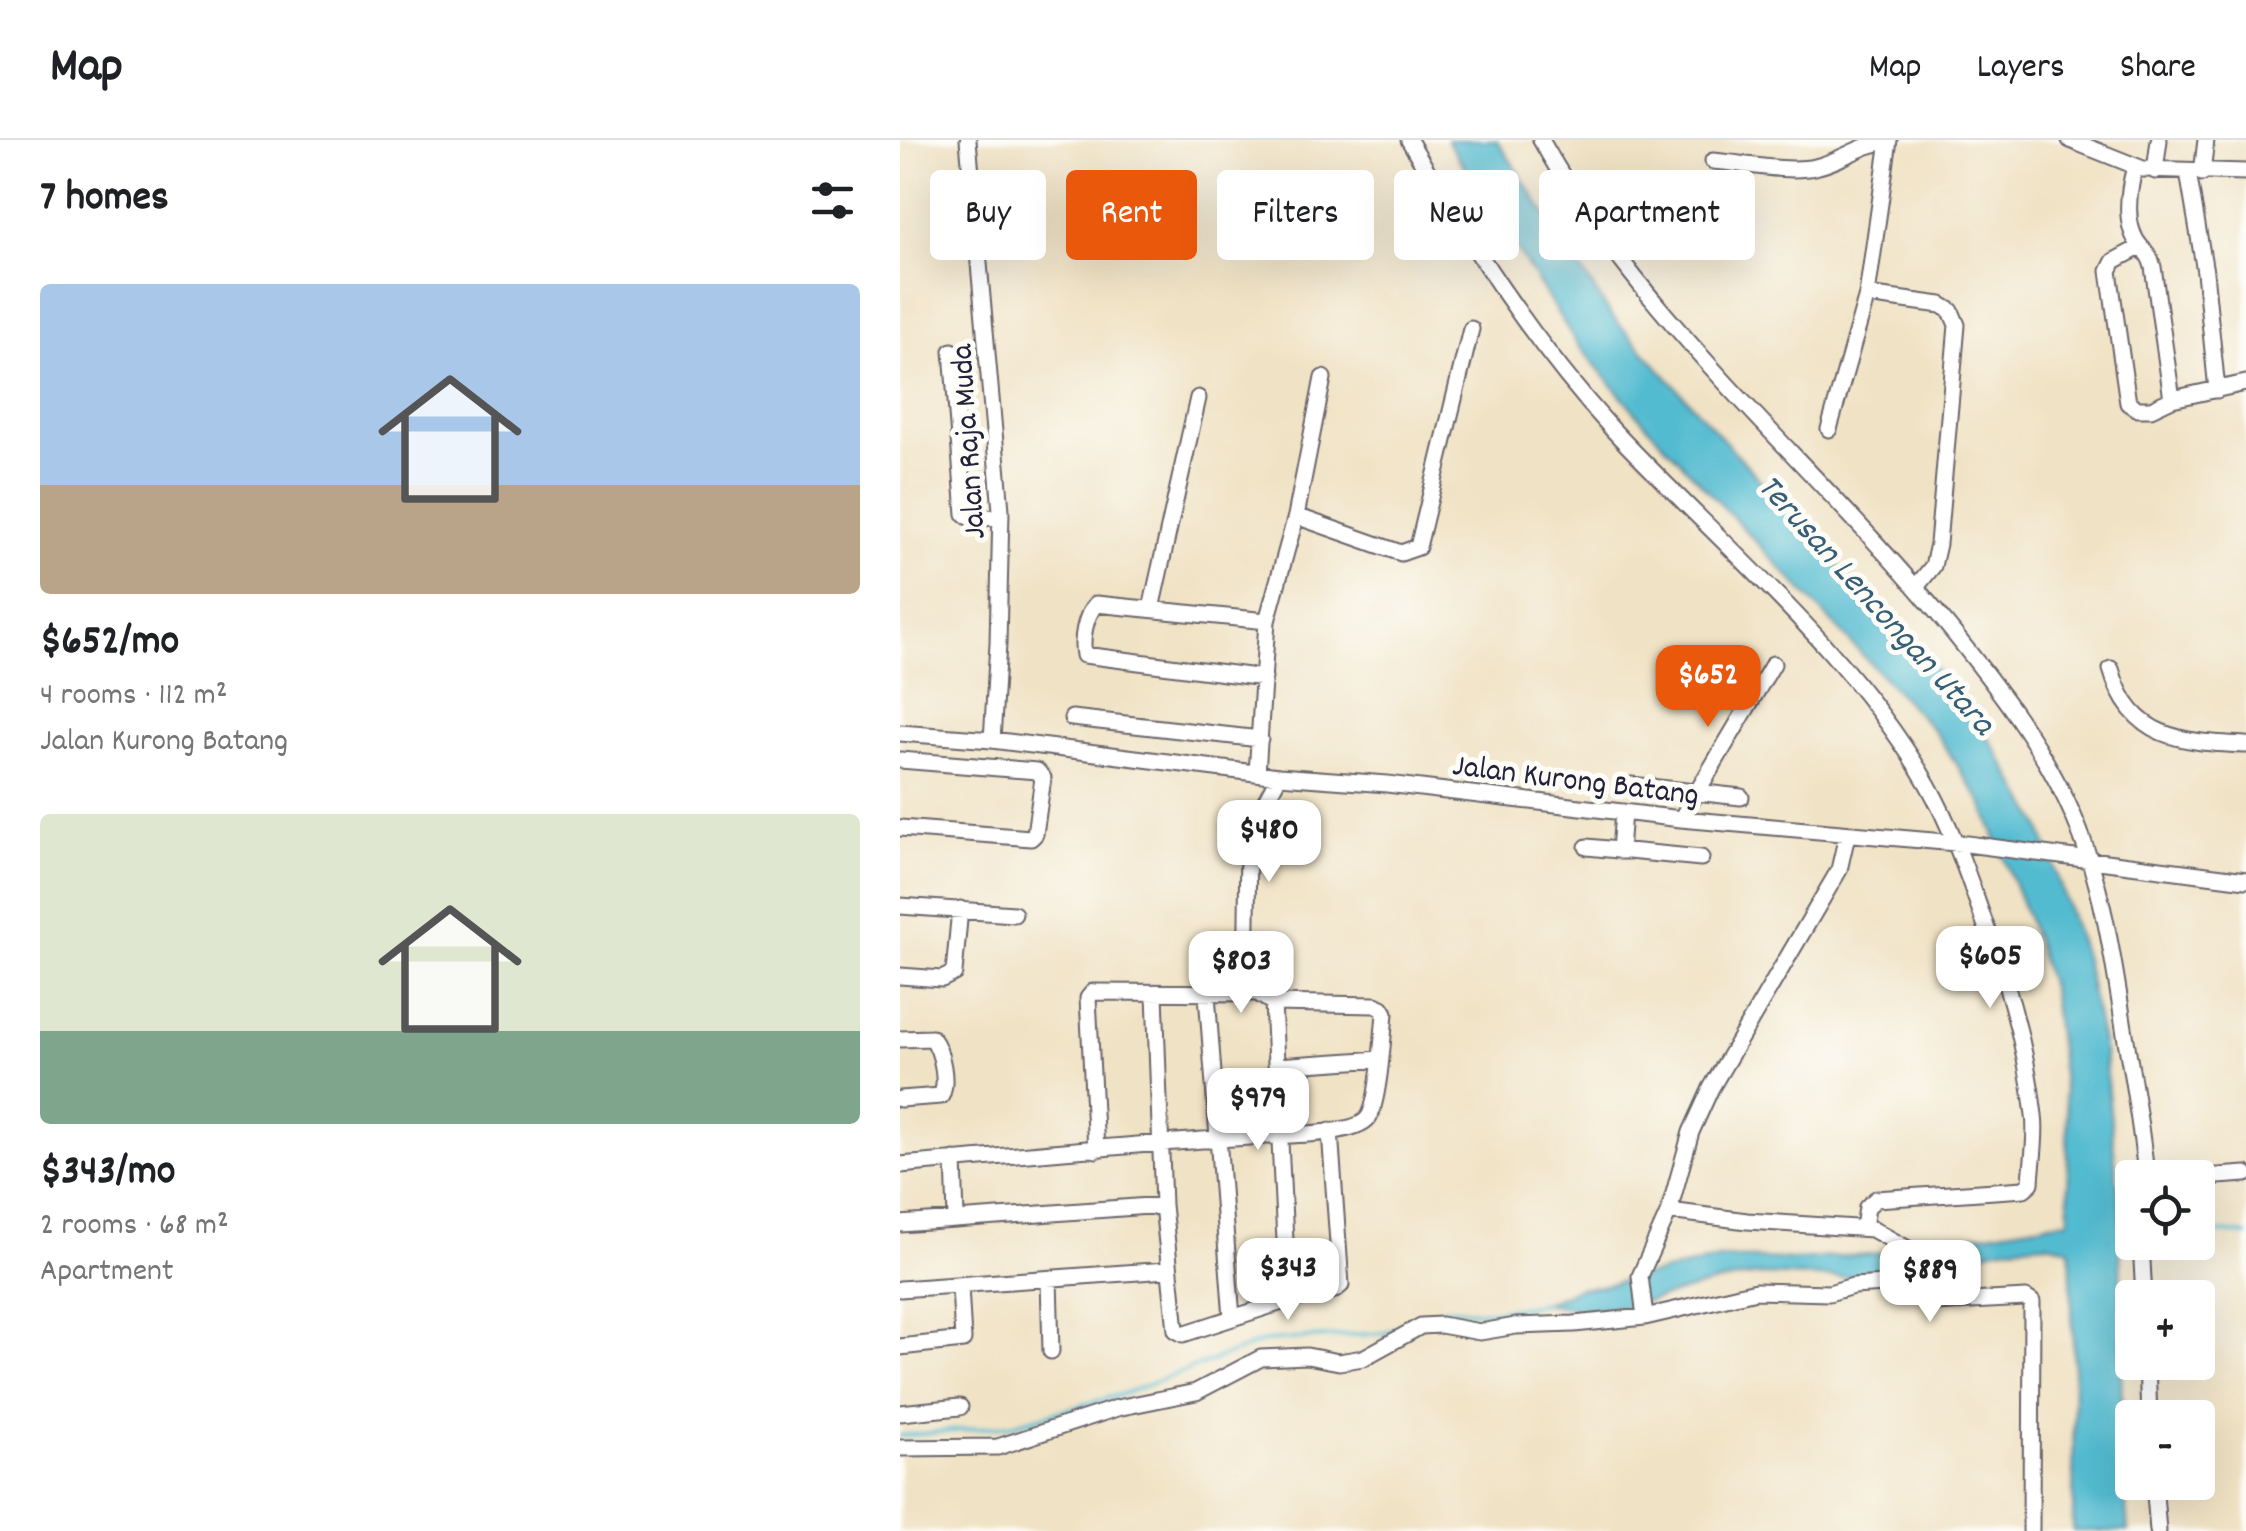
<!DOCTYPE html>
<html lang="en">
<head>
<meta charset="utf-8">
<style>
	:root { --surface:#fff; --page:#f2f2f2; --text:#202124; --muted:#757577; --line:#e0e0e0; --accent:#ea580c }
	body { margin:0; font-family:Dekko,sans-serif; background:var(--page); color:var(--text); height:100vh; display:flex; flex-direction:column; font-size:38px; white-space:nowrap }
	* { box-sizing:border-box; margin:0 }
	p { font-size:32px; color:var(--muted) }
	.icon { flex:none; width:55px; height:55px; fill:none; stroke:currentColor; stroke-width:2; stroke-linecap:round; stroke-linejoin:round }
	.map { position:relative; flex:1; overflow:hidden }
	.sheet { display:flex; flex-direction:column; background:var(--surface); width:900px }
	.sheet>* { flex:none }
	.guide { position:absolute; left:30px; top:30px; width:950px; height:90px; display:flex; gap:20px }
	.fabs { position:absolute; left:1215px; top:1020px; display:grid; gap:20px }
	.fabs a { display:grid; place-items:center; width:100px; height:100px; border-radius:10px; background:var(--surface); box-shadow:0 10px 40px #0002; font-size:50px }
	.price { position:absolute; translate:-50% -85px; padding:0 22px; border-radius:20px; background:#fff; color:#222; font-size:32px; line-height:65px; filter:drop-shadow(0 2px 5px #0008) }
	.price::after { content:''; position:absolute; left:50%; top:60px; width:30px; height:22px; margin-left:-15px; background:inherit; clip-path:polygon(0 0,100% 0,50% 100%) }
	.price.selected { background:var(--accent); color:#fff }
	ul { padding:0; list-style:none }
	li { display:grid; align-content:center; gap:20px; height:530px; padding:0 40px }
	li span { display:grid; place-items:center; height:310px; border-radius:10px; color:#555 }
	li>.icon { margin-inline-start:auto }
	span .icon { width:180px; height:180px; fill:#fffc; stroke-width:1 }
	li b { font-size:42px }
	h2 { display:flex; justify-content:space-between; align-items:center; height:120px; padding:0 40px; font-size:42px }
	.tag { padding:0 35px; border-radius:10px; background:var(--surface); box-shadow:0 10px 40px #0002; font-size:35px; line-height:90px }
	.tag.selected { background:var(--accent); color:#fff }
	header { display:flex; align-items:center; gap:60px; box-sizing:border-box; height:140px; padding:0 50px; background:var(--surface); border-bottom:2px solid var(--line) }
	header strong { font-size:48px }
	nav { display:flex; gap:55px; margin-inline-start:auto; font-size:35px }
	main { display:flex; flex:1; min-height:0 }
	.map>svg:first-child { display:block }
	.water { fill:#53bbd0; stroke:#3a6e86; stroke-width:2.5 }
	.lines { fill:none; stroke-linecap:round; stroke-linejoin:round }
	.stream { stroke:#53bbd0; stroke-width:4 }
	.minor-casing { stroke:#6a656b; stroke-width:19 }
	.minor { stroke:#fff; stroke-width:15 }
	.labels { text-anchor:middle; stroke-width:10; stroke-linejoin:round; paint-order:stroke }
	.street-label { font-size:32px; fill:#22223b; stroke:#fdfcf7 }
	.water-label { font-size:35px; font-style:italic; fill:#365f77; stroke:#fdfcf7 }
</style>
</head>
<body>
<header>
<strong>Map</strong>
<nav><a>Map</a><a>Layers</a><a>Share</a></nav>
</header>
<main>
<section class="sheet">
<h2>7 homes<svg class="icon" aria-label="filters" viewBox="0 0 24 24"><path d="M4 7h16M4 17h16"/><circle cx="9" cy="7" r="2"/><circle cx="15" cy="17" r="2"/></svg></h2>
<ul>
<li><span style="background:linear-gradient(#a9c7e8 65%,#b9a48a 0)"><svg class="icon" aria-label="home" viewBox="0 0 24 24"><path d="M3 11l9-7 9 7M6 9v11h12V9"/></svg></span><div><b>$652/mo</b><p>4 rooms · 112 m²</p><p>Jalan Kurong Batang</p></div></li>
<li><span style="background:linear-gradient(#dfe7d0 70%,#7fa58c 0)"><svg class="icon" aria-label="home" viewBox="0 0 24 24"><path d="M3 11l9-7 9 7M6 9v11h12V9"/></svg></span><div><b>$343/mo</b><p>2 rooms · 68 m²</p><p>Apartment</p></div></li>
</ul>
</section>
<div class="map">
<svg width="1346" height="1391" viewBox="0 0 1346 1391">
	<rect width="100%" height="100%" fill="#fdfcf7"/>
	<filter id="ink" filterUnits="userSpaceOnUse"><feTurbulence type="fractalNoise" baseFrequency=".01" numOctaves="2"/><feDisplacementMap in="SourceGraphic" scale="20" xChannelSelector="R" yChannelSelector="G"/><feConvolveMatrix kernelMatrix="1 2 1 2 8 2 1 2 1" color-interpolation-filters="sRGB"/></filter>
	<filter id="wash" filterUnits="userSpaceOnUse"><feTurbulence type="fractalNoise" baseFrequency=".0048" numOctaves="4" result="noise"/><feDisplacementMap in="SourceGraphic" scale="40" xChannelSelector="R" yChannelSelector="G"/><feGaussianBlur stdDeviation="2.25" result="paint"/><feColorMatrix in="noise" values="0 0 0 0 0 0 0 0 0 0 0 0 0 0 0 0 0 1.4 0 .05"/><feComposite in="paint" operator="in"/></filter>
	<g filter="url(#wash)">
		<rect width="100%" height="100%" fill="#f0e2c4"/>
		<path class="water" d="M547,0H597L711,175L926,413L1071,567L1140,685L1184,816L1204,912L1220,1070L1222,1315L1228,1391H1173L1174,1232L1170,1108L1147,1103L1108,1106L1041,1123L1006,1126L945,1138L858,1135L815,1143L729,1166L681,1169L643,1163L679,1148L701,1146L823,1118L897,1120L1005,1111L1062,1097L1169,1080L1167,975L1152,853L1129,782L1082,663L1035,592L748,287L678,205Z"/>
		<g class="lines">
			<path class="stream" d="M1298,1098L1323,1092L1346,1095
				M0,1296L111,1285L223,1254L365,1201L485,1193L544,1168L589,1172L645,1163"/>
		</g>
	</g>
	<g filter="url(#ink)">
		<g class="lines">
			<defs>
				<path id="minor" d="M68,0L101,370L98,504L92,600
					M509,0C568,101 633,203 713,290C820,404 949,508 1028,645C1054,691 1070,742 1088,792C1110,850 1127,913 1134,975C1137,996 1132,1021 1131,1043L1124,1049L976,1059L967,1067L964,1088
					M641,0C745,186 915,323 1048,486C1095,544 1143,606 1173,675C1202,742 1213,817 1224,888C1232,938 1242,987 1246,1038
					M989,0L967,155L1041,165L1051,171L1057,185L1038,404L1033,426L1016,447
					M1170,0L1243,29L1346,32
					M813,21C842,23 887,33 915,27C943,21 959,4 989,1
					M1235,27C1228,51 1223,87 1241,107C1248,115 1250,116 1253,127L1272,259
					M1255,31L1259,0
					M1288,32L1305,132L1317,250
					M1302,33L1306,0
					M1240,107L1214,121L1209,131L1228,263L1238,269H1251L1272,259L1346,243
					M52,211L65,374L70,378L101,377
					M929,289L967,155
					M396,376L501,413L518,407L571,189
					M251,469L298,258
					M1211,529C1231,600 1282,602 1346,605
					M364,538L184,515C181,499 185,476 196,464L367,481
					M172,578L360,599
					M0,593L92,600L379,636L487,644L781,679L1067,704L1346,740
					M0,620L137,631L143,638L135,694L131,698L0,688
					M357,633L367,481L396,376L423,238
					M731,645L841,657
					M781,679L873,524
					M947,695L939,730L811,948L791,992L769,1071L847,1081L972,1089L1010,1110L1015,1146
					M687,707L801,718
					M720,711L723,672
					M0,766L114,774
					M0,836L42,839L54,833L60,769
					M255,854L263,1065L276,1190L283,1194L388,1160L435,1150L441,1145L430,991
					M346,854L348,706L352,686L379,636
					M307,855L332,1178
					M373,863L388,1160
					M0,899L32,898C42,911 48,942 41,956L0,959
					M377,926L481,919
					M54,1020L56,1078
					M0,1025C121,1015 243,1003 365,996C386,995 455,995 468,978C479,964 483,894 485,873L482,868L475,865L373,863L357,853L193,852L188,858L196,1010
					M1291,1038L1346,1034
					M0,1084L263,1065
					M1241,1102L1244,1158
					M149,1139L151,1211
					M0,1149L267,1130
					M745,1177L740,1136L769,1071
					M0,1207L63,1200L60,1146
					M1247,1222L1249,1278
					M0,1273L60,1267
					M0,1308L98,1307L217,1268L296,1252L361,1218L407,1216L439,1222L463,1218L521,1186L541,1185L580,1192L616,1186L674,1184L745,1177L856,1151L929,1153L953,1146L985,1144H1011L1025,1159L1034,1163L1126,1158L1132,1162L1131,1391
					M1254,1342L1258,1391"/>
			</defs>
			<use href="#minor" class="minor-casing"/>
			<use href="#minor" class="minor"/>
		</g>
	</g>
	<g class="labels">
		<g class="street-label">
			<text transform="translate(66 302) rotate(-94)" y="11">Jalan Raja Muda</text>
			<text transform="translate(676 638) rotate(7)" y="11">Jalan Kurong Batang</text>
		</g>
		<g class="water-label">
			<text transform="translate(978 463) rotate(48)" y="12">Terusan Lencongan Utara</text>
		</g>
	</g>
</svg>
<div class="fabs">
<a><svg class="icon" aria-label="locate" viewBox="0 0 24 24"><circle cx="12" cy="12" r="6"/><path d="M12 2v4M12 18v4M2 12h4M18 12h4"/></svg></a>
<a>+</a>
<a>−</a>
</div>
<b class="price selected" style="left:808px;top:590px">$652</b>
<b class="price" style="left:369px;top:745px">$480</b>
<b class="price" style="left:1090px;top:871px">$605</b>
<b class="price" style="left:341px;top:876px">$803</b>
<b class="price" style="left:358px;top:1013px">$979</b>
<b class="price" style="left:388px;top:1183px">$343</b>
<b class="price" style="left:1030px;top:1185px">$889</b>
<div class="guide">
<a class="tag">Buy</a>
<a class="tag selected">Rent</a>
<a class="tag">Filters</a>
<a class="tag">New</a>
<a class="tag">Apartment</a>
</div>
</div>
</main>
</body>
</html>
